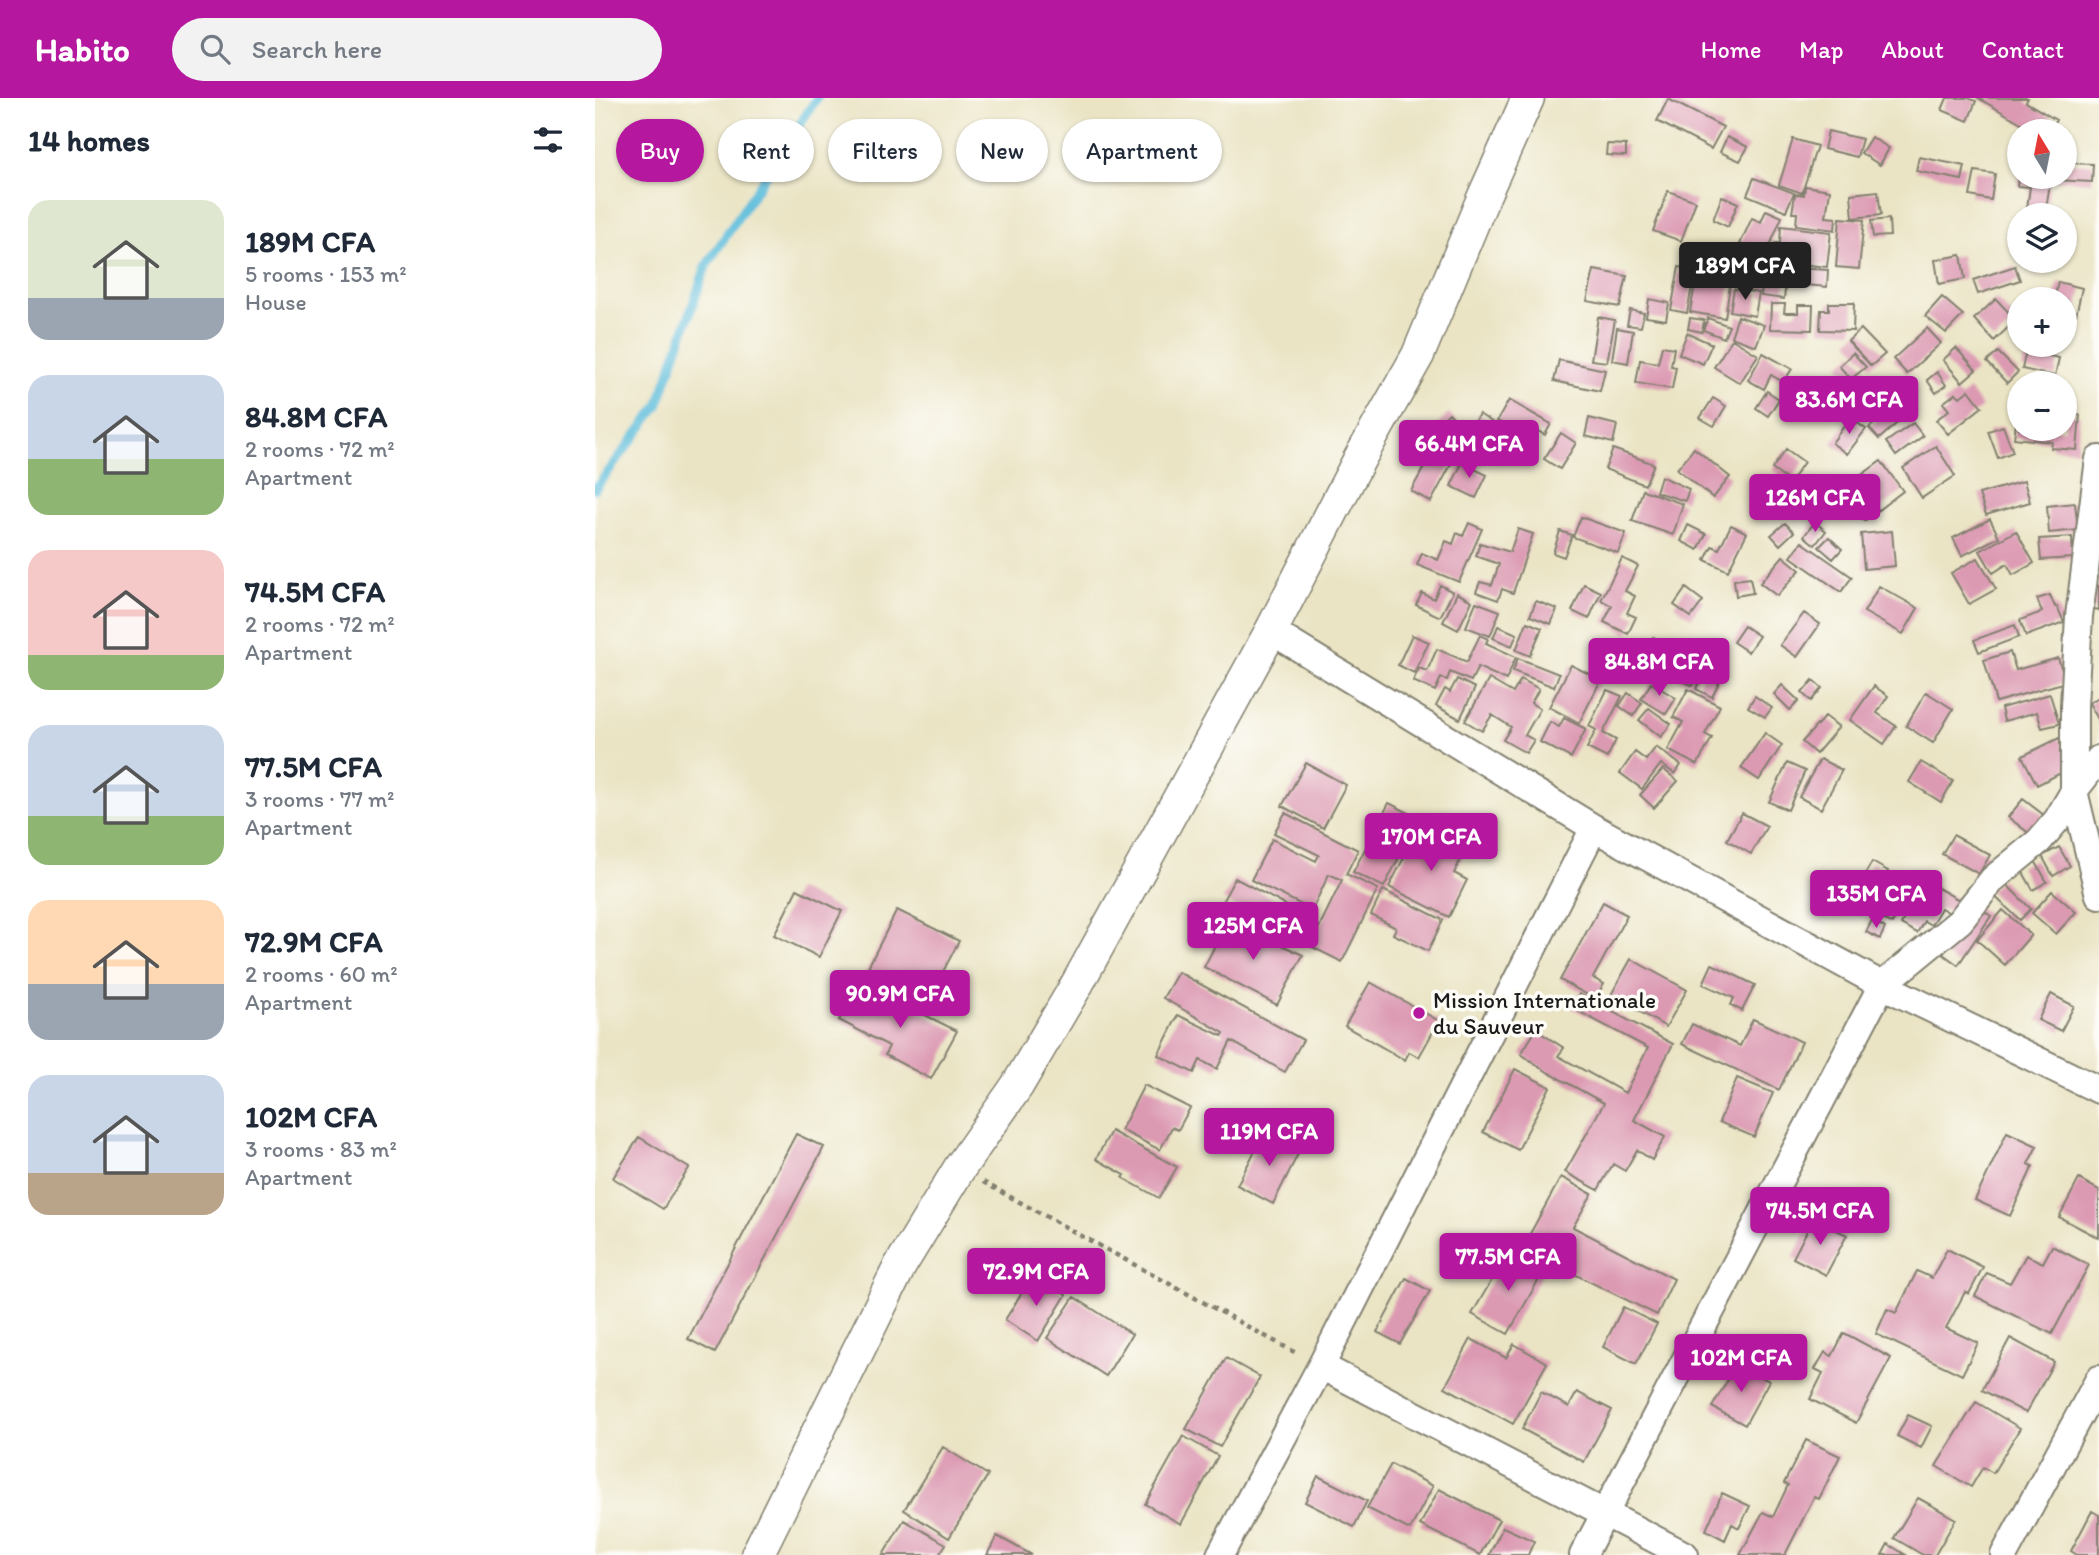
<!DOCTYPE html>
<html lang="en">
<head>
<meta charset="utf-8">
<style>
	:root { --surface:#fff; --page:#f2f2f3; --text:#1f2937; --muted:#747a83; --accent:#b5179e }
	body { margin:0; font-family:Itim,sans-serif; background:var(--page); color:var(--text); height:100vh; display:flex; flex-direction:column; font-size:26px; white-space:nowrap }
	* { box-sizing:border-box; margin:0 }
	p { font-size:23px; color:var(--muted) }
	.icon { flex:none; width:38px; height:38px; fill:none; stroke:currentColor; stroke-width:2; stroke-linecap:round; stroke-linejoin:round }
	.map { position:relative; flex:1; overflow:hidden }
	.side { display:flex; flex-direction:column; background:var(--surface); width:595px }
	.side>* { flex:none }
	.top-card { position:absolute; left:21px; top:21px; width:665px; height:63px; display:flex; gap:14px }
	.needle { width:46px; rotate:350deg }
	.buttons { position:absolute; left:1412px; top:21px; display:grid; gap:14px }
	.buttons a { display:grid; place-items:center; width:70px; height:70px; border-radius:50%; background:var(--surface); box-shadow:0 2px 5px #0004; font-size:35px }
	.price { position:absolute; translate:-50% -60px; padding:0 16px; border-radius:7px; background:var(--accent); color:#fff; font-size:23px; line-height:46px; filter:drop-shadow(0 2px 4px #0008) }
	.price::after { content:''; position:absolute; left:50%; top:42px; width:21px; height:16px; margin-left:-10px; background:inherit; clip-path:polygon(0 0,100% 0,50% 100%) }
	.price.active { background:#222; color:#fff }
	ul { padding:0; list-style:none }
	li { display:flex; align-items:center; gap:21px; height:175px; padding:0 28px }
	li span { display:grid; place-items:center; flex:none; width:196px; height:140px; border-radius:21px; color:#555 }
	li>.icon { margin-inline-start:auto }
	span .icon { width:84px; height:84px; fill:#fffc; stroke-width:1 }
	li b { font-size:30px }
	h2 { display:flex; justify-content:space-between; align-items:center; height:84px; padding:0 28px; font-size:30px }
	.chip { padding:0 24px; border-radius:32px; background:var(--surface); box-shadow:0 2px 5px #0004; font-size:24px; line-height:63px }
	.chip.active { background:var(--accent); color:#fff }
	header { display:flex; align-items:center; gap:42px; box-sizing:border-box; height:98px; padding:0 35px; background:var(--accent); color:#fff }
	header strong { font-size:33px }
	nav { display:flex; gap:38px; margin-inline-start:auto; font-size:24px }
	.search { width:490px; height:63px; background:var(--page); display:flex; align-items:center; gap:18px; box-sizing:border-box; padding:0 24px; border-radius:38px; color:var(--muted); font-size:26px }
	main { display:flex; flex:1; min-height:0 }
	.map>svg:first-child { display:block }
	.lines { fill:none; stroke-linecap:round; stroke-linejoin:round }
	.stream { stroke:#5dbddb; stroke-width:9 }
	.building { fill:#dc9ab2 }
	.minor-casing { stroke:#838070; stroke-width:30 }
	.tertiary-casing { stroke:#838070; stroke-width:35 }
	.path { stroke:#838070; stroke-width:4.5; stroke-dasharray:5 5; stroke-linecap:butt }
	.minor { stroke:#fff; stroke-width:26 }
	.tertiary { stroke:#fff; stroke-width:32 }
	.poi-dot { fill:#b5179e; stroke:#fdfcf7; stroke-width:2.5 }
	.labels { text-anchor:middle; stroke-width:7; stroke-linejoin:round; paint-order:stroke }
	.poi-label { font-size:23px; fill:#1c1c1c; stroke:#fdfcf7; text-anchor:start }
</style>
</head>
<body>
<header>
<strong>Habito</strong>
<div class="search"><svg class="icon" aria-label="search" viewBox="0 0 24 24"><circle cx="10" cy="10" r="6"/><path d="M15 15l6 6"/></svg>Search here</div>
<nav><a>Home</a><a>Map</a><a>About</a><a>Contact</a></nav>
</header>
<main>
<section class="side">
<h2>14 homes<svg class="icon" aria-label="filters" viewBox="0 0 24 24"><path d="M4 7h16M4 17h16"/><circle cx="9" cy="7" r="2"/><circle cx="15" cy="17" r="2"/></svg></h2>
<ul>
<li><span style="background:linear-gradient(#dfe7d0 70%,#9aa5b1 0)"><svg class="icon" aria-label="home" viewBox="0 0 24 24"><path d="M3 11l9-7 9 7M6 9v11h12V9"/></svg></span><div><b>189M CFA</b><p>5 rooms · 153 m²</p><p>House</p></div></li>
<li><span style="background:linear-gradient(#c9d6e8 60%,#8fb573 0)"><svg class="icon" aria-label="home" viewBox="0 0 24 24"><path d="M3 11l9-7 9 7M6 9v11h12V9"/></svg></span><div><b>84.8M CFA</b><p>2 rooms · 72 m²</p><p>Apartment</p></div></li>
<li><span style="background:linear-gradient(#f6c9c9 75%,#8fb573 0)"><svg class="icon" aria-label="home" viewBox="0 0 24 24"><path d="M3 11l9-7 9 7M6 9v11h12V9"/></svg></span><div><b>74.5M CFA</b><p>2 rooms · 72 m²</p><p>Apartment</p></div></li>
<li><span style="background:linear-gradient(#c9d6e8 65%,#8fb573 0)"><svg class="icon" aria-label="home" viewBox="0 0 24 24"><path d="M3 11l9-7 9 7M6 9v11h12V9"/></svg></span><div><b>77.5M CFA</b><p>3 rooms · 77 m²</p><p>Apartment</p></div></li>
<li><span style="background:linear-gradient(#ffd9b3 60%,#9aa5b1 0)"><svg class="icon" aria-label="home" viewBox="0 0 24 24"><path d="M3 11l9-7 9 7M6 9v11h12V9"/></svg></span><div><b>72.9M CFA</b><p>2 rooms · 60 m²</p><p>Apartment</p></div></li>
<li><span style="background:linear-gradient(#c9d6e8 70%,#b9a48a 0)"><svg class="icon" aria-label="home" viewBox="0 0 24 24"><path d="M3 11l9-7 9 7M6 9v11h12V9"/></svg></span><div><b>102M CFA</b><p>3 rooms · 83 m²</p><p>Apartment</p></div></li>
</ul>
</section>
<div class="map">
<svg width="1504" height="1457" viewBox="0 0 1504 1457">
	<rect width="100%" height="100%" fill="#fdfcf7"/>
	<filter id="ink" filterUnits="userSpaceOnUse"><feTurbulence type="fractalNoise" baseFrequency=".0143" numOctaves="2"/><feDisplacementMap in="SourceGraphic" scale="14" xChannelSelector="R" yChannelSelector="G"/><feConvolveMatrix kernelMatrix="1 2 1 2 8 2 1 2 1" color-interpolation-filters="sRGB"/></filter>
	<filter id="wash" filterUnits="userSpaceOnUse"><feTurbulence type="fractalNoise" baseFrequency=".00686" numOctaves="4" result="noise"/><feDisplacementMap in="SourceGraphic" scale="28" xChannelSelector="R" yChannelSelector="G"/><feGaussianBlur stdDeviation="1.57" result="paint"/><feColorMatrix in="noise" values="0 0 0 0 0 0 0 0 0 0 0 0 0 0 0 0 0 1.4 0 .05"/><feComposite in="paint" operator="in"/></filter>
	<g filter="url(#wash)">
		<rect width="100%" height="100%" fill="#eae4c4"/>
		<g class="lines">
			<path class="stream" d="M0,391L63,308L111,168L222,0"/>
		</g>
		<g id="blocks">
			<path class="building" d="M1352,0H1373L1381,3L1373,23L1347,12Z
				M1383,0H1433L1431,4L1461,22L1454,33H1440Z
				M1073,1L1128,29L1116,51L1062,23Z
				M1233,33L1267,41L1262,59L1229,51Z
				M1132,39L1153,49L1145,63L1125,54Z
				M1276,39L1294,50L1285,67L1266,55Z
				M1198,41L1222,48L1207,95L1184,87Z
				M1012,46L1031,47V58L1011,57Z
				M1324,59L1370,68L1367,82L1321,73Z
				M1470,65L1498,66L1497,84L1461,82V79H1470Z
				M1380,73L1400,76L1396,102L1375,98Z
				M1423,79H1456L1450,117H1431L1435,89L1422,88Z
				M1159,80L1199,95L1191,113L1152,97Z
				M1210,88L1235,92L1231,119L1241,120L1240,132L1201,127L1202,115H1197L1200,96L1209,97Z
				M1073,93L1101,103L1086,143L1058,133Z
				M1283,93L1286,117L1258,120L1256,96Z
				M1127,98L1143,105L1133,129L1118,122Z
				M1171,112L1187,119L1171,157L1145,146L1157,120L1166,124Z
				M1245,120L1269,122L1264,171L1241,169Z
				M1294,121L1295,138L1278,139L1276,123Z
				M1186,128L1236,134L1232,169L1178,163L1180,145H1185Z
				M1366,157L1370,181L1344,186L1340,162Z
				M1147,159L1168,163L1163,188L1143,184Z
				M1170,165L1193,167L1189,201L1166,198Z
				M1420,168L1425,182L1383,196L1378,182Z
				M1084,169L1100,172L1092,215L1076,212Z
				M1201,170L1233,172L1232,189L1200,186Z
				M999,172L1032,178L1025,209L992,203Z
				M1102,175L1136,181L1130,220L1095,214Z
				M1463,184L1487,190L1481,217L1470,215V201H1459Z
				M1139,191L1164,195L1160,218L1135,213Z
				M1347,199L1368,217L1351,235L1330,218Z
				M1054,201L1074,205L1071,222L1051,219Z
				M1401,201L1421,222L1399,243L1379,221Z
				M1234,205H1259L1258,233L1225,232L1226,212H1234Z
				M1176,206H1190L1189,215H1203V207H1218L1217,232L1175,231Z
				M1035,212L1049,215L1046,229L1032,227Z
				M1143,218L1169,227L1161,248L1136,239Z
				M1003,219L1020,222L1012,264L996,262Z
				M1095,220L1109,222L1107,234L1093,231Z
				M1113,220L1134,228L1129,240L1108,232Z
				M1022,230L1038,233L1033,265L1017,262Z
				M1332,230L1346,245L1312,276L1298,261Z
				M1266,231L1290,256L1276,268L1253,243Z
				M1092,235L1117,246L1108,266L1084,256Z
				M1137,241L1163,257L1145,285L1119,269Z
				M1438,247H1462L1460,254Z
				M1067,248L1079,250L1076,268L1081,269L1077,291L1041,285L1045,262L1063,265Z
				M1361,250L1381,272L1367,284L1348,262Z
				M1431,253L1464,260L1460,278L1427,271Z
				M1403,254L1423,274L1412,285L1392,264Z
				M1168,255L1197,271L1188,284L1176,277L1169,291L1153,282Z
				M1258,255L1271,269L1256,281L1244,268Z
				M964,262L1010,272L1005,293L959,283Z
				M1342,274L1351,287L1341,295L1332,282Z
				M1374,292L1387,309L1353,336L1341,322L1354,312L1348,305L1361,295L1365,299Z
				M1172,293L1184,301L1173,318L1161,310Z
				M1118,300L1131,308L1119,328L1105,320Z
				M914,302L956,326L950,337L936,329L930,338L902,323Z
				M1299,307L1310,318L1284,341L1274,330Z
				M1423,310H1424V331H1470V316L1485,317L1482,352L1456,350L1457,344L1419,340Z
				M854,315L864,326L851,337L842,327Z
				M884,316L900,326L883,353L867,344Z
				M994,320L1022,327L1018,345L990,338Z
				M1255,320L1271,331L1252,356L1237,345Z
				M1318,325L1328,338L1301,358L1291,344Z
				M1408,328L1418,354L1403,360L1393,333Z
				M966,335L981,345L965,371L949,361Z
				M1341,348L1360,378L1327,400L1308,370Z
				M1099,350L1135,379L1118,400L1082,371Z
				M839,351L859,361L836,404L816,393Z
				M1018,351L1059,366L1050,387L1010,371Z
				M1191,351L1209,364L1195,384L1177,371Z
				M1286,363L1308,393L1269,423L1246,392Z
				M867,365L892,377L881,400L856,388Z
				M1066,378L1094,391L1090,403L1061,394Z
				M1429,383L1435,404L1391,417L1384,396Z
				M1048,392L1088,406L1078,437L1037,423Z
				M1480,405L1483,432L1454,435L1452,408Z
				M986,419L1031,435L1023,455L978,439Z
				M1395,421L1404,439L1367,458L1358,440Z
				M1220,424L1231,433L1220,447L1209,438Z
				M874,425L887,431L864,484L822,467L827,455L843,462L851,443L858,446L862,435L868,438Z
				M1190,425L1199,434L1185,447L1176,437Z
				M1093,427L1111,436L1103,452L1086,443Z
				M1136,427L1152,435L1133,473L1110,462L1117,448L1124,451Z
				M923,431L938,436L918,495L907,491L903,502L881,494L885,484L897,487L904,466L881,458L885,445L915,454Z
				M965,433L977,437L969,459L958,455Z
				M1297,433L1300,468L1269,471L1266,436Z
				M1421,433L1439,465L1418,477L1412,466L1398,475L1385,453Z
				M1234,439L1247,451L1238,461L1224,449Z
				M1477,439L1478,460L1446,462L1444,441Z
				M1207,444L1257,479L1246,494L1196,459Z
				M1188,458L1205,472L1182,498L1165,485Z
				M1027,460L1043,468L1030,493L1040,498L1032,515L1041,519L1033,536L1009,524L1017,508L1006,502Z
				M1383,460L1401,491L1374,506L1356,475Z
				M1155,480L1158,495L1141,498L1139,482Z
				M989,486L1006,494L994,521L977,513Z
				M845,487L858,494L845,519L821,507L827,495L839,501Z
				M1284,488L1323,510L1308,536L1269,514Z
				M1499,488H1504V512L1495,510Z
				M1091,490L1108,503L1096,519L1079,507Z
				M862,495L877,503L863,532L848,524Z
				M1455,497L1460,509L1462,508L1469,524L1431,538L1425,522L1447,514L1442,501Z
				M941,503L962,511L956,526L935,518Z
				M881,504L905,513L895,538L871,529Z
				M1209,515L1225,526L1202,559L1185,547Z
				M932,524L947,530L935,558L921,552Z
				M1420,527L1424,539L1384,554L1379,542Z
				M903,528L922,536L917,548L898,540Z
				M1149,528L1164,538L1153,554L1138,544Z
				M817,537L834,544L819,575L803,567Z
				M885,537L893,541L891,545L921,559L911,582L883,569L876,583L855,574L852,582L846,580L840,593L818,583L824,570L832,573L842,551L872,564Z
				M1058,539L1073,546L1055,580L1040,572Z
				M1415,554L1421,572L1463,560L1471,584L1401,604L1389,562Z
				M1096,555L1111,562L1098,588L1084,581Z
				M923,560L964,576L959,589L918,573Z
				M1115,562L1131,570L1117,599L1101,591Z
				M976,567L1006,582L984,625L954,609Z
				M862,581L880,590L865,621L841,608L850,591L855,594Z
				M894,581L918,595L926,581L944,591L936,605L945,611L930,637L939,642L931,655L908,642L916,629L897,617L887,633L870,623Z
				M1218,582L1227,590L1216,603L1207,595Z
				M1056,585L1081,600L1071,616L1046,601Z
				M1187,587L1204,603L1195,612L1179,596Z
				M1279,588L1293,598L1282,615L1301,628L1289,646L1255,622Z
				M1093,591L1125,608L1110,636L1117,640L1102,667L1073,652L1088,624L1078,619Z
				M1012,592L1027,598L1008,635L1021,642L1012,660L992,650L1001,632L994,628Z
				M1331,594L1358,611L1338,645L1311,628Z
				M1033,595L1047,605L1038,618L1024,608Z
				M1455,596L1464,626L1447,630L1442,614L1409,623L1406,610Z
				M1160,598L1177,610L1170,619L1153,609Z
				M1504,599V623L1494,605Z
				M1054,610L1076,626L1066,639L1044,622Z
				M1230,618L1244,629L1221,656L1207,644Z
				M969,620L991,631L976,660L945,644L955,624L964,629Z
				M1170,635L1187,647L1164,682L1146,670Z
				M1464,640L1478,669L1442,687L1427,658Z
				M1061,649L1086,667L1080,676L1066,666L1047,691L1025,675L1040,654L1051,662Z
				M1225,661L1247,672L1226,711L1204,699Z
				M1326,664L1358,683L1346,704L1314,684Z
				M711,665L751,687L728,730L687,708Z
				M1192,665L1210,673L1193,712L1174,704Z
				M1068,671L1083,683L1059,710L1045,697Z
				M1428,701L1450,718L1435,736L1413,719Z
				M794,705L824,720L789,789L758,774Z
				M690,715L763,752L751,776L783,791L747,864L715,848L747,782L734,776L717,812L656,782L677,741L721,763L724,757L679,735Z
				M1147,715L1172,728L1156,756L1132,742Z
				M824,730L870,753L859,775L872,782L854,819L794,789Z
				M1358,737L1395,757L1384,776L1347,756Z
				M1464,749L1475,768L1458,778L1447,758Z
				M1439,761L1452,784L1438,792L1425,769Z
				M1277,764L1293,773L1276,802L1260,793Z
				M640,780L718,822L707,843L628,802Z
				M1406,781L1436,811L1425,822L1394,793Z
				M1330,783L1368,804L1360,818L1346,810L1336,827L1329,823L1322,835L1306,826L1312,815L1305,811L1297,826L1282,818L1289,802L1298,807L1308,790L1322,798Z
				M202,791L247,813L224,859L179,837Z
				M788,792L848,822L833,853L798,836L801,830L776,817Z
				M1457,793L1481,814L1461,836L1437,815Z
				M1008,804L1032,817L998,880L1009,886L1000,901L965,882Z
				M1382,808L1396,818L1363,867L1348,856Z
				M302,812L364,843L328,912L268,879Z
				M1408,812L1436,837L1410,867L1382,842Z
				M633,822L708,857L682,907L609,869Z
				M1277,822L1290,830L1285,841L1271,834Z
				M1036,861L1092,892L1071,929L1016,897Z
				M1117,866L1160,887L1147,913L1136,907L1139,900L1108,886Z
				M583,874L708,942L690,974L636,943L622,971L605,962L599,975L563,957L583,917L627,938L629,935L568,900Z
				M775,884L844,923L824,959L814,954L810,962L750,928Z
				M266,885L362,933L336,981L290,957L294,948L244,922Z
				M984,896L1078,946L1039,1022L1070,1039L1057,1062L1042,1052L1030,1073L1018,1066L1003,1092L970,1074L1009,1005L954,975L926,956L941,932L969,950L963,958L1030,995L1053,950L977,910Z
				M1456,896L1479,908L1466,933L1443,922Z
				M1158,921L1207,944L1184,992L1087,946L1097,926L1145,948Z
				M920,971L955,989L923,1052L888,1034Z
				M1142,980L1178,995L1159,1039L1124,1024Z
				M549,987L595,1010L583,1032L577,1029L565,1052L526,1032Z
				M516,1033L582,1069L564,1100L528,1080L530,1077L501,1061Z
				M670,1034L705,1052L678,1106L642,1087Z
				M1412,1034L1442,1048L1433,1066L1438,1068L1415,1118L1380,1102Z
				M201,1036L229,1049L120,1255L93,1241Z
				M44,1039L94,1070L68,1111L18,1080Z
				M966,1079L997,1096L978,1129L1079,1181L1062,1217L959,1166L956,1170L925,1154Z
				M1484,1081L1504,1092V1140L1464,1119Z
				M1218,1121L1252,1137L1231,1177L1198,1160Z
				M1457,1148L1494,1167L1457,1236L1380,1198L1392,1175L1415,1185L1431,1157L1448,1165Z
				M1352,1151L1388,1169L1374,1196L1370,1194L1351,1230L1383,1245L1367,1277L1281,1236L1292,1211L1301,1215L1322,1173L1337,1180Z
				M913,1154L948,1174L913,1236L877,1216Z
				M438,1177L471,1197L443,1243L410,1222Z
				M811,1180L835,1193L805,1246L782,1234Z
				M479,1199L537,1236L511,1278L452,1240Z
				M1028,1209L1062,1226L1041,1266L1008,1249Z
				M1249,1235L1296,1260L1261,1325L1215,1301L1228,1275L1220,1271L1230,1254L1237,1258Z
				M1415,1240L1459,1264L1431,1315L1387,1292Z
				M876,1241L911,1260L919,1246L952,1265L918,1326L850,1289Z
				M631,1260L665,1279L625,1349L591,1331Z
				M1142,1266L1174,1283L1150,1327L1117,1309Z
				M946,1294L974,1309L982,1294L1017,1312L989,1364L927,1331Z
				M1381,1304L1425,1330L1398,1375L1388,1369L1376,1389L1341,1368Z
				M1313,1317L1337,1328L1326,1350L1302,1338Z
				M588,1338L623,1358L586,1426L550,1406Z
				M1211,1342L1245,1358L1224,1401L1219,1399L1190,1457H1145L1168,1414L1178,1419L1193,1387L1189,1385Z
				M348,1349L393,1377L354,1440L309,1412Z
				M796,1366L838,1388L815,1432L772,1410Z
				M723,1378L772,1403L759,1429L710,1404Z
				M844,1391L904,1422L885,1457L825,1427Z
				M1127,1395L1155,1408L1144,1430L1137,1426L1130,1442L1111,1432Z
				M1323,1400L1361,1421L1340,1457H1328L1299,1440Z
				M1497,1413L1504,1417V1457H1482L1476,1453Z
				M309,1422L351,1446L344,1457H288Z
				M908,1429L939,1443L933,1457H894Z
				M402,1438L437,1457H392Z
				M1293,1446L1311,1457H1287Z"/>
		</g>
	</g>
	<g filter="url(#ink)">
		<use href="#blocks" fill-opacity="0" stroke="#838070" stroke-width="2"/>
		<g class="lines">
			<defs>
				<path id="minor" d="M1504,361L1484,518L1479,608V693L1504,797
					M676,533L999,730L1287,887L1504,992
					M726,1268L1090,1457
					M625,1457L726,1268L999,730
					M988,1457L1287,887L1365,823L1398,781L1444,743L1462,722L1479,693L1504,661
					M1409,1457L1504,1281"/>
				<path id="tertiary" d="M162,1457L305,1168L364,1071L422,988L481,888L676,533L765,360L823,257L889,98L933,0"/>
			</defs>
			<use href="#minor" class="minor-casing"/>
			<use href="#tertiary" class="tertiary-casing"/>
			<path class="path" d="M388,1084L703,1256"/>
			<use href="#minor" class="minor"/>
			<use href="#tertiary" class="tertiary"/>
		</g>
	</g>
	<circle class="poi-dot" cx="824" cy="915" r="7"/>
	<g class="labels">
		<g class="poi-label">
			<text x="838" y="910">Mission Internationale<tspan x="838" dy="26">du Sauveur</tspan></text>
		</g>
	</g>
</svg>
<div class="buttons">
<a><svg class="needle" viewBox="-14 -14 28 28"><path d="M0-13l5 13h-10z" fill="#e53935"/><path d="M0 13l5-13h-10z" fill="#747a83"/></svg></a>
<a><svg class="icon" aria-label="layers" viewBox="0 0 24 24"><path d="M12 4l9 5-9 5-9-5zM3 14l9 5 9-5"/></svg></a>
<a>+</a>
<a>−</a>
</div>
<b class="price active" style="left:1150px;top:204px">189M CFA</b>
<b class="price" style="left:1254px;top:338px">83.6M CFA</b>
<b class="price" style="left:874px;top:382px">66.4M CFA</b>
<b class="price" style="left:1220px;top:436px">126M CFA</b>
<b class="price" style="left:1064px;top:600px">84.8M CFA</b>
<b class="price" style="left:836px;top:775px">170M CFA</b>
<b class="price" style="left:1281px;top:832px">135M CFA</b>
<b class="price" style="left:658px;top:864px">125M CFA</b>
<b class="price" style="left:305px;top:932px">90.9M CFA</b>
<b class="price" style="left:674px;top:1070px">119M CFA</b>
<b class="price" style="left:1225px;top:1149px">74.5M CFA</b>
<b class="price" style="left:913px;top:1195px">77.5M CFA</b>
<b class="price" style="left:441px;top:1210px">72.9M CFA</b>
<b class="price" style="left:1146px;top:1296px">102M CFA</b>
<div class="top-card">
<a class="chip active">Buy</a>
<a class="chip">Rent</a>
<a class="chip">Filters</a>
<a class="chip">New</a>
<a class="chip">Apartment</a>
</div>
</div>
</main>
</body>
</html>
